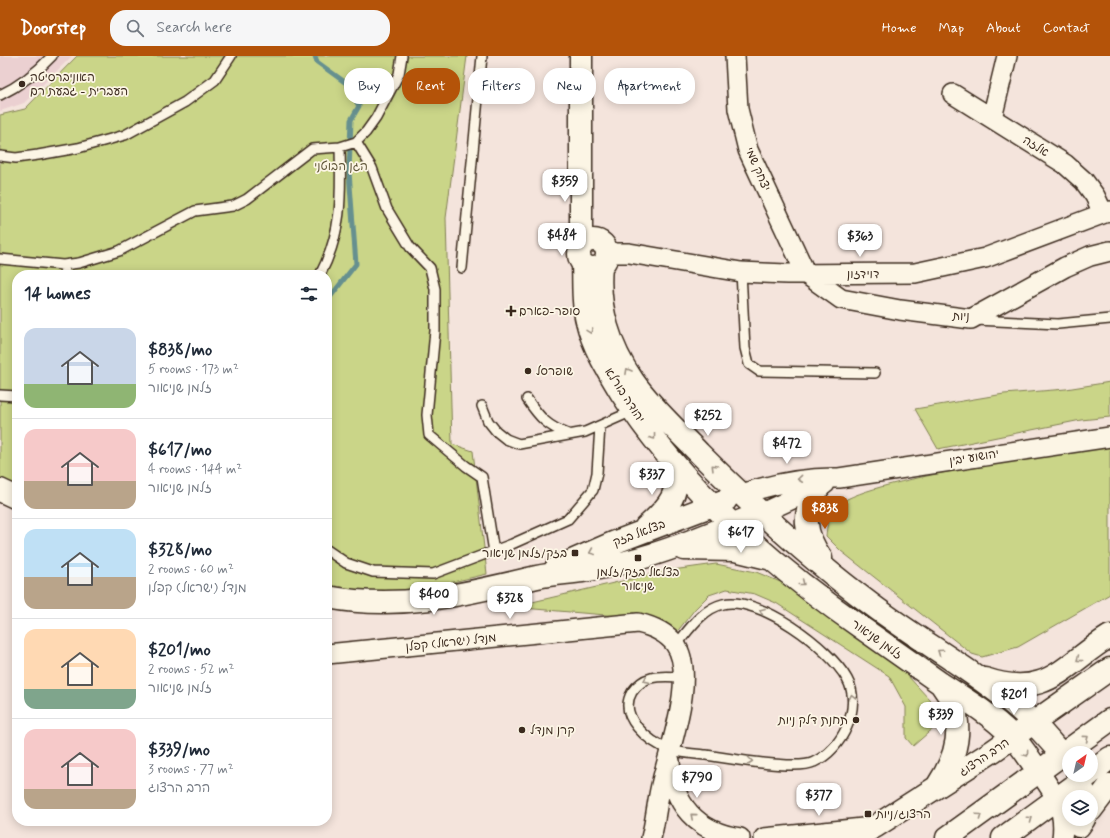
<!DOCTYPE html>
<html lang="en">
<head>
<meta charset="utf-8">
<style>
	:root { --surface:#fff; --page:#f6f6f7; --text:#1f2937; --muted:#747a83; --line:#e0e1e3; --accent:#b45309 }
	body { margin:0; font-family:Mynerve,"Playpen Sans Hebrew",sans-serif; background:var(--page); color:var(--text); height:100vh; display:flex; flex-direction:column; font-size:15px; white-space:nowrap }
	* { box-sizing:border-box; margin:0 }
	p { font-size:13px; color:var(--muted) }
	.icon { flex:none; width:22px; height:22px; fill:none; stroke:currentColor; stroke-width:2; stroke-linecap:round; stroke-linejoin:round }
	.map { position:relative; flex:1; overflow:hidden }
	.panel { position:absolute; left:12px; top:214px; width:320px; height:556px; display:flex; flex-direction:column; background:var(--surface); border-radius:16px; box-shadow:0 2px 10px #0003 }
	.panel>* { flex:none }
	.hud { position:absolute; left:344px; top:12px; width:380px; height:36px; display:flex; gap:8px }
	.needle { width:26px; rotate:34deg }
	.tools { position:absolute; left:1062px; top:690px; display:grid; gap:8px }
	.tools a { display:grid; place-items:center; width:36px; height:36px; border-radius:50%; background:var(--surface); box-shadow:0 2px 10px #0003; font-size:20px }
	.price { position:absolute; translate:-50% -34px; padding:0 9px; border-radius:8px; background:#fff; color:#222; font-size:13px; line-height:26px; filter:drop-shadow(0 1px 2px #0008) }
	.price::after { content:''; position:absolute; left:50%; top:24px; width:12px; height:9px; margin-left:-6px; background:inherit; clip-path:polygon(0 0,100% 0,50% 100%) }
	.price.active { background:var(--accent); color:#fff }
	ul { padding:0; list-style:none }
	li { display:flex; align-items:center; gap:12px; height:100px; padding:0 12px }
	li+li { border-top:1px solid var(--line) }
	li span { display:grid; place-items:center; flex:none; width:112px; height:80px; border-radius:12px; color:#555 }
	li>.icon { margin-inline-start:auto }
	span .icon { width:48px; height:48px; fill:#fffc; stroke-width:1 }
	li b { font-size:17px }
	h2 { display:flex; justify-content:space-between; align-items:center; height:48px; padding:0 12px; font-size:17px }
	.chip { padding:0 14px; border-radius:16px; background:var(--surface); box-shadow:0 2px 10px #0003; font-size:14px; line-height:36px }
	.chip.active { background:var(--accent); color:#fff }
	header { display:flex; align-items:center; gap:24px; box-sizing:border-box; height:56px; padding:0 20px; background:var(--accent); color:#fff }
	header strong { font-size:19px }
	nav { display:flex; gap:22px; margin-inline-start:auto; font-size:14px }
	.search { width:280px; height:36px; background:var(--page); display:flex; align-items:center; gap:10px; box-sizing:border-box; padding:0 14px; border-radius:16px; color:var(--muted); font-size:15px }
	.map>svg:first-child { display:block }
	.built { fill:#ebd0d1 }
	.green { fill:#cad588; stroke:#828053 }
	.lines { fill:none; stroke-linecap:round; stroke-linejoin:round }
	.stream { stroke:#66908f; stroke-width:5 }
	.lane-casing { stroke:#3b2a1e; stroke-width:12 }
	.street-casing { stroke:#3b2a1e; stroke-width:22 }
	.secondary-casing { stroke:#3b2a1e; stroke-width:25 }
	.lane { stroke:#fcf5e5; stroke-width:9 }
	.street { stroke:#fcf5e5; stroke-width:19 }
	.secondary { stroke:#fcf5e5; stroke-width:22 }
	.oneway { stroke:#9c9082 }
	.poi-dot { fill:#3b2a1e; stroke:#fcf5e5; stroke-width:1.5 }
	.labels { text-anchor:middle; stroke-width:3.5; stroke-linejoin:round; paint-order:stroke }
	.poi-label { font-size:12px; fill:#3b2a1e; stroke:#fcf5e5; text-anchor:start }
	.street-label { font-size:12px; fill:#3b2a1e; stroke:#fcf5e5 }
	.park-label { font-size:12px; fill:#5f5538; stroke:#fcf5e5 }
</style>
</head>
<body>
<header>
<strong>Doorstep</strong>
<div class="search"><svg class="icon" aria-label="search" viewBox="0 0 24 24"><circle cx="10" cy="10" r="6"/><path d="M15 15l6 6"/></svg>Search here</div>
<nav><a>Home</a><a>Map</a><a>About</a><a>Contact</a></nav>
</header>
<div class="map">
<svg width="1110" height="782" viewBox="0 0 1110 782">
	<rect width="100%" height="100%" fill="#f4e4dc"/>
	<filter id="ink" filterUnits="userSpaceOnUse"><feTurbulence type="fractalNoise" baseFrequency=".025" numOctaves="2"/><feDisplacementMap in="SourceGraphic" scale="8" xChannelSelector="R" yChannelSelector="G"/><feConvolveMatrix kernelMatrix="1 2 1 2 8 2 1 2 1" color-interpolation-filters="sRGB"/></filter>
	<g filter="url(#ink)">
		<path class="built" d="M0,0H72L24,47L0,55Z"/>
		<path class="green" d="M77,0H467L446,162L452,388L473,395L487,518L414,535H364L327,532V219H17V433L0,425V59L25,53Z
			M1110,326V361L1081,364L938,393L915,353L1004,338L1066,333Z
			M1110,391V538L1018,591L982,601L972,598L841,495L826,480C827,470 828,459 835,451C863,422 1061,398 1110,391Z
			M716,508L756,516L800,534L896,607L940,655L943,664L913,690L906,682V651L889,620L776,547L755,538L727,533L709,539L695,553L676,577L641,562L511,551L665,515Z"/>
		<g class="lines">
			<path class="stream" d="M315,0L317,6L346,27L359,50L351,64L349,116L356,208L327,245"/>
			<defs>
				<path id="lane" d="M0,39C19,30 38,15 52,0
					M356,86L372,112L387,153L410,191L430,212L435,233V275L427,359L429,379L466,410L482,421L494,496
					M0,100L16,102L38,99L78,92L125,79L185,46L215,24L231,0
					M0,203L63,209L79,207L119,195L195,155L233,150L247,143L312,93L340,91L356,86L366,76L376,62L399,18L402,0
					M63,209L66,219
					M462,212L482,0
					M741,216L745,292L749,308L759,315L875,317
					M320,219C343,175 341,138 340,91
					M976,264L1058,268L1110,263
					M0,339L17,340
					M527,343C540,362 547,370 568,378
					M482,350L488,365L496,375L506,383L519,388L585,376L635,354
					M327,494L346,507L373,516L433,518L512,488L568,463L593,434L597,417L600,370
					M676,589C689,574 702,553 723,548C759,539 830,592 847,623C863,651 842,694 814,706C806,710 795,709 787,709C760,708 733,703 706,699C695,698 681,697 670,694C649,686 617,661 632,636C637,629 643,624 651,622C661,619 674,621 684,621"/>
				<path id="street" d="M735,0L738,53L748,94L806,218L841,243L900,254L971,263L1065,211L1090,200L1110,195
					M953,38L1065,108L1084,125L1095,140L1103,157
					M992,62L1007,0
					M607,197H629L741,216L787,218L915,217L985,202L1110,155
					M742,438C775,427 805,421 839,422L1110,381
					M762,457L825,428
					M327,598L638,567C651,570 666,576 675,588C697,619 670,690 662,725C657,744 656,763 651,782
					M670,705C672,748 697,776 740,782
					M1039,716C1055,738 1066,754 1062,782
					M1076,719L1085,734L1086,741
					M764,782L873,771"/>
				<path id="secondary" d="M579 198a14 14 0 1 1 28 0a14 14 0 1 1-28 0Z
					M581,191V0
					M583,208C584,227 582,247 587,265C593,291 608,315 622,338C681,429 770,508 859,570C886,589 913,608 940,627C965,643 990,658 1011,679C1022,690 1030,704 1039,716
					M601,211C597,251 610,292 633,325C652,352 677,374 699,397C752,450 811,504 872,549C920,585 973,614 1019,653C1035,667 1048,683 1062,699
					M819,431C801,457 804,477 821,502
					M0,434L17,442
					M646,471C668,452 683,436 673,406
					M684,493L735,494L768,502
					M556,512L613,487L726,444
					M327,541C402,555 465,538 537,521C551,518 567,517 582,515C597,513 612,509 626,506C667,496 707,479 746,463
					M985,623C1047,644 1063,609 1110,580
					M1091,717L1110,702
					M938,729C960,696 966,660 941,628
					M1091,754L1110,729
					M1079,770L1084,763
					M854,782L876,770L993,695L1110,613
					M947,782L1110,664
					M1003,782L1089,719"/>
			</defs>
			<use href="#lane" class="lane-casing"/>
			<use href="#street" class="street-casing"/>
			<use href="#secondary" class="secondary-casing"/>
			<use href="#lane" class="lane"/>
			<use href="#street" class="street"/>
			<use href="#secondary" class="secondary"/>
		</g>
		<defs><path id="oneway-chevron" d="M-2-3.5L2.5 0L-2 3.5" fill="none" stroke-width="1.6" stroke-linecap="round" stroke-linejoin="round"/></defs>
		<g class="oneway">
			<use href="#oneway-chevron" transform="translate(590 275) rotate(70)"/>
			<use href="#oneway-chevron" transform="translate(628 315) rotate(-119)"/>
			<use href="#oneway-chevron" transform="translate(653 381) rotate(52)"/>
			<use href="#oneway-chevron" transform="translate(714 411) rotate(-135)"/>
			<use href="#oneway-chevron" transform="translate(800 423) rotate(174)"/>
			<use href="#oneway-chevron" transform="translate(592 496) rotate(157)"/>
			<use href="#oneway-chevron" transform="translate(802 527) rotate(38)"/>
			<use href="#oneway-chevron" transform="translate(762 555) rotate(-157)"/>
			<use href="#oneway-chevron" transform="translate(940 596) rotate(-145)"/>
			<use href="#oneway-chevron" transform="translate(1079 603) rotate(143)"/>
			<use href="#oneway-chevron" transform="translate(646 624) rotate(154)"/>
			<use href="#oneway-chevron" transform="translate(852 641) rotate(-103)"/>
			<use href="#oneway-chevron" transform="translate(1086 682) rotate(-37)"/>
			<use href="#oneway-chevron" transform="translate(1026 698) rotate(53)"/>
			<use href="#oneway-chevron" transform="translate(750 705) rotate(7)"/>
			<use href="#oneway-chevron" transform="translate(693 760) rotate(-139)"/>
			<use href="#oneway-chevron" transform="translate(979 760) rotate(-35)"/>
			<use href="#oneway-chevron" transform="translate(1030 763) rotate(-36)"/>
		</g>
	</g>
	<g class="poi-dot">
		<circle cx="22" cy="28" r="4"/>
		<path d="M509 249h4v4h4v4h-4v4h-4v-4h-4v-4h4z"/>
		<circle cx="528" cy="315" r="4"/>
		<rect x="571" y="493" width="8" height="8" rx="2"/>
		<rect x="634" y="498" width="8" height="8" rx="2"/>
		<circle cx="856" cy="664" r="4"/>
		<circle cx="522" cy="674" r="4"/>
		<rect x="864" y="754" width="8" height="8" rx="2"/>
	</g>
	<g class="labels">
		<g class="poi-label">
			<text x="30" y="25">האוניברסיטה<tspan x="30" dy="14">העברית - גבעת רם</tspan></text>
			<text x="519" y="259">סופר-פארם</text>
			<text x="536" y="319">שופרסל</text>
			<text x="567" y="501" text-anchor="end">בזק/זלמן שניאור</text>
			<text x="638" y="520" text-anchor="middle">בצלאל בזק/זלמן<tspan x="638" dy="14">שניאור</tspan></text>
			<text x="848" y="668" text-anchor="end">תחנת דלק ניות</text>
			<text x="530" y="678">קרן מנדל</text>
			<text x="876" y="762">הרצוג/ניות</text>
		</g>
		<g class="street-label">
			<text transform="translate(1036 90) rotate(32)" y="4">אלזה</text>
			<text transform="translate(758 113) rotate(67)" y="4">יצחק שמי</text>
			<text x="863" y="222">דוידזון</text>
			<text transform="translate(961 260) rotate(1)" y="4">ניות</text>
			<text transform="translate(625 339) rotate(57)" y="4">יהודה בורלא</text>
			<text transform="translate(974 401) rotate(-9)" y="4">יהושוע יבין</text>
			<text transform="translate(639 477) rotate(-21)" y="4">בצלאל בזק</text>
			<text transform="translate(877 583) rotate(35)" y="4">זלמן שניאור</text>
			<text transform="translate(451 586) rotate(-6)" y="4">מנדל (ישראל) קפלן</text>
			<text transform="translate(984 701) rotate(-34)" y="4">הרב הרצוג</text>
		</g>
		<g class="park-label">
			<text x="341" y="114">הגן הבוטני</text>
		</g>
	</g>
</svg>
<div class="tools">
<a><svg class="needle" viewBox="-14 -14 28 28"><path d="M0-13l5 13h-10z" fill="#e53935"/><path d="M0 13l5-13h-10z" fill="#747a83"/></svg></a>
<a><svg class="icon" aria-label="layers" viewBox="0 0 24 24"><path d="M12 4l9 5-9 5-9-5zM3 14l9 5 9-5"/></svg></a>
</div>
<b class="price" style="left:565px;top:147px">$359</b>
<b class="price" style="left:562px;top:201px">$484</b>
<b class="price" style="left:860px;top:202px">$363</b>
<b class="price" style="left:708px;top:381px">$252</b>
<b class="price" style="left:787px;top:409px">$472</b>
<b class="price" style="left:652px;top:440px">$337</b>
<b class="price active" style="left:825px;top:474px">$838</b>
<b class="price" style="left:741px;top:498px">$617</b>
<b class="price" style="left:434px;top:560px">$400</b>
<b class="price" style="left:510px;top:564px">$328</b>
<b class="price" style="left:1014px;top:660px">$201</b>
<b class="price" style="left:941px;top:680px">$339</b>
<b class="price" style="left:697px;top:743px">$790</b>
<b class="price" style="left:819px;top:761px">$377</b>
<div class="hud">
<a class="chip">Buy</a>
<a class="chip active">Rent</a>
<a class="chip">Filters</a>
<a class="chip">New</a>
<a class="chip">Apartment</a>
</div>
<section class="panel">
<h2>14 homes<svg class="icon" aria-label="filters" viewBox="0 0 24 24"><path d="M4 7h16M4 17h16"/><circle cx="9" cy="7" r="2"/><circle cx="15" cy="17" r="2"/></svg></h2>
<ul>
<li><span style="background:linear-gradient(#c9d6e8 70%,#8fb573 0)"><svg class="icon" aria-label="home" viewBox="0 0 24 24"><path d="M3 11l9-7 9 7M6 9v11h12V9"/></svg></span><div><b>$838/mo</b><p>5 rooms · 173 m²</p><p>זלמן שניאור</p></div></li>
<li><span style="background:linear-gradient(#f6c9c9 65%,#b9a48a 0)"><svg class="icon" aria-label="home" viewBox="0 0 24 24"><path d="M3 11l9-7 9 7M6 9v11h12V9"/></svg></span><div><b>$617/mo</b><p>4 rooms · 144 m²</p><p>זלמן שניאור</p></div></li>
<li><span style="background:linear-gradient(#bfe0f5 60%,#b9a48a 0)"><svg class="icon" aria-label="home" viewBox="0 0 24 24"><path d="M3 11l9-7 9 7M6 9v11h12V9"/></svg></span><div><b>$328/mo</b><p>2 rooms · 60 m²</p><p>מנדל (ישראל) קפלן</p></div></li>
<li><span style="background:linear-gradient(#ffd9b3 75%,#7fa58c 0)"><svg class="icon" aria-label="home" viewBox="0 0 24 24"><path d="M3 11l9-7 9 7M6 9v11h12V9"/></svg></span><div><b>$201/mo</b><p>2 rooms · 52 m²</p><p>זלמן שניאור</p></div></li>
<li><span style="background:linear-gradient(#f6c9c9 75%,#b9a48a 0)"><svg class="icon" aria-label="home" viewBox="0 0 24 24"><path d="M3 11l9-7 9 7M6 9v11h12V9"/></svg></span><div><b>$339/mo</b><p>3 rooms · 77 m²</p><p>הרב הרצוג</p></div></li>
</ul>
</section>
</div>
</body>
</html>
